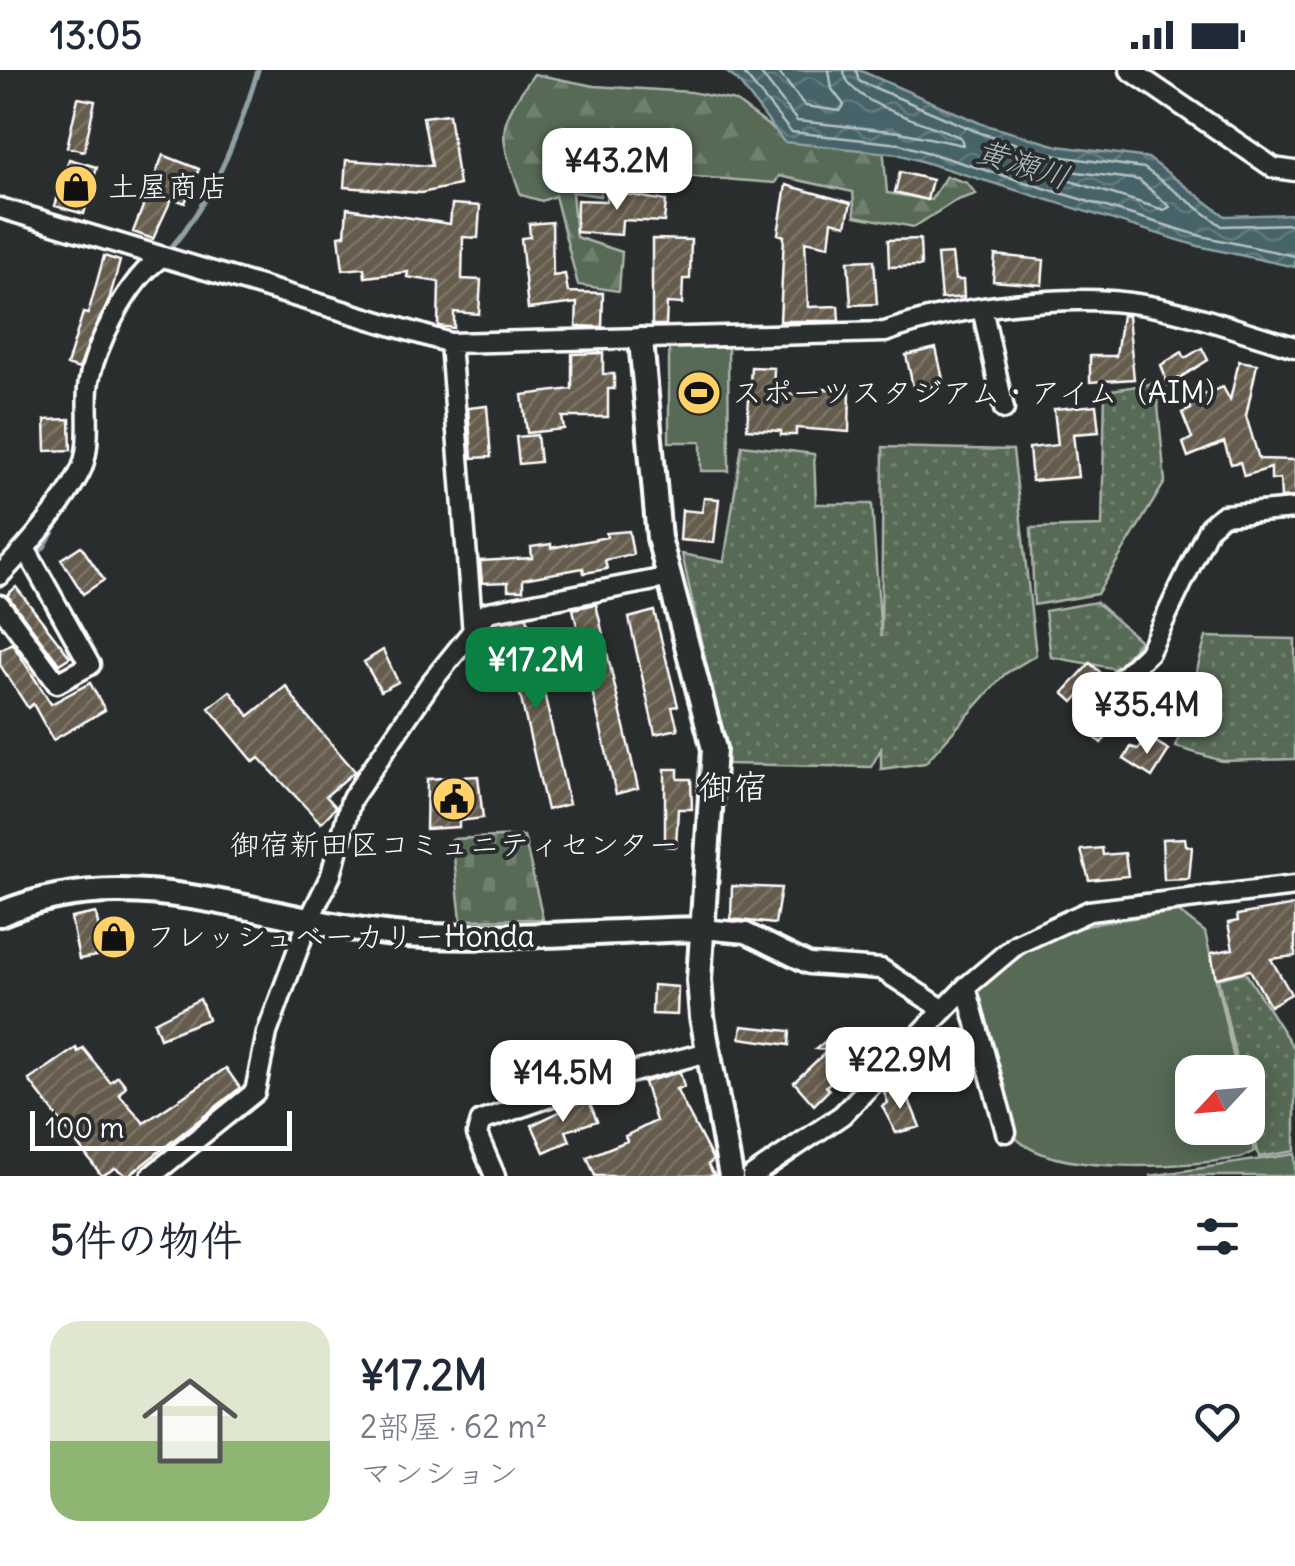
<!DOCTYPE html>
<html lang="ja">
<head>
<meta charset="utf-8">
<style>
	:root { --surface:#fff; --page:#f2f2f3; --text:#1f2937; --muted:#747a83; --line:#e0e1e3; --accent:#0b8043 }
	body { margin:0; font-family:Delius,"Klee One",sans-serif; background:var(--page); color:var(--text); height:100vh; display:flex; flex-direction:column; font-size:38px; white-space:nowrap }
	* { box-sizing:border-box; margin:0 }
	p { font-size:32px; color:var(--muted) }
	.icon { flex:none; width:55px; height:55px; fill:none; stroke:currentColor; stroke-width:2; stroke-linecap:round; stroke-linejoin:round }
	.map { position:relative; height:1106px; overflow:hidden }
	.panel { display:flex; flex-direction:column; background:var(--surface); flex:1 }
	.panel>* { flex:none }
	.needle { width:65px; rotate:244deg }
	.controls { position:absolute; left:1175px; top:985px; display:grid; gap:20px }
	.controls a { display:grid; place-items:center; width:90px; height:90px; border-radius:20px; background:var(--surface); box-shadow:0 5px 25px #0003; font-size:50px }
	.scale { position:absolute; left:30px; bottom:25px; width:262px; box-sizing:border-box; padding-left:10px; border:5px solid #fff; border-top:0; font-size:28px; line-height:35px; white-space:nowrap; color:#fff; -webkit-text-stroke:8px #2a2d2e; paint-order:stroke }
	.price { position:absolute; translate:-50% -85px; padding:0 22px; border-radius:20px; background:#fff; color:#222; font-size:32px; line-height:65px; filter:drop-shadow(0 2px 5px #0008) }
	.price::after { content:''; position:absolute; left:50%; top:60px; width:30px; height:22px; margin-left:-15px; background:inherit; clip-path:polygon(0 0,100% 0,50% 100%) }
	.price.selected { background:var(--accent); color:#fff }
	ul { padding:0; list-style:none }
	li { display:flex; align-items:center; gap:30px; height:250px; padding:0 50px }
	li+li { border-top:2px solid var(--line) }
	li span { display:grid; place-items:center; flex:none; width:280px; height:200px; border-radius:30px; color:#555 }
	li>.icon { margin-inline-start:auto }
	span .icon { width:120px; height:120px; fill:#fffc; stroke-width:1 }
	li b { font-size:42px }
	h2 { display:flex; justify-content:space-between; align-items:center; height:120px; padding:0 50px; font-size:42px }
	.status { display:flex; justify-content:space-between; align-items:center; height:70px; padding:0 50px; background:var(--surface); direction:ltr }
	.status svg { height:28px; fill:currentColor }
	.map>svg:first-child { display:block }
	.grass { fill:url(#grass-dots); stroke:#abb4aa; stroke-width:2.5 }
	.forest { fill:url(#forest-firs); stroke:#abb4aa; stroke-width:2.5 }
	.cemetery { fill:url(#cemetery-stones); stroke:#abb4aa; stroke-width:2.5 }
	.garden { fill:#576a54; stroke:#abb4aa; stroke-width:2.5 }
	.water { fill:url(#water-waves); stroke:#8fa1a4; stroke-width:2.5 }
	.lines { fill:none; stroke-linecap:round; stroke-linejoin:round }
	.shore { stroke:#b5c1c3; stroke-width:2.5 }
	.stream { stroke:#8fa1a4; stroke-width:5 }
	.building { fill:url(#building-hatch); stroke:#fff; stroke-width:2.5 }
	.street-casing { stroke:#fff; stroke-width:25 }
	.secondary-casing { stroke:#fff; stroke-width:30 }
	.street { stroke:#2a2d2e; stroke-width:18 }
	.secondary { stroke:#2a2d2e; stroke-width:22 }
	.labels { text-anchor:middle; stroke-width:8; stroke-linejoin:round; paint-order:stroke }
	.poi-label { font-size:30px; fill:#fff; stroke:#2a2d2e; text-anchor:start }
	.water-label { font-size:32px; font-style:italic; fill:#abb9bb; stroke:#2a2d2e }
	.quarter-label { font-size:35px; fill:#fff; stroke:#2a2d2e }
</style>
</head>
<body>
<div class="status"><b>13:05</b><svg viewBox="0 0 49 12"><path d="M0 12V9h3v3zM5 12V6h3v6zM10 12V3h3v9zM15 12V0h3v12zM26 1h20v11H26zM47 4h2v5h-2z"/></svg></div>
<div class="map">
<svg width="1295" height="1106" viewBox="0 0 1295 1106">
	<defs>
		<pattern id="grass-dots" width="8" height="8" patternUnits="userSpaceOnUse" patternTransform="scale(2.5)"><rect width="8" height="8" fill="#576a54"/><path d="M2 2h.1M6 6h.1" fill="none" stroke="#70806e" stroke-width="1.8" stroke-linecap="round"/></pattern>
		<pattern id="forest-firs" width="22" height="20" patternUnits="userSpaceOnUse" patternTransform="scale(2.5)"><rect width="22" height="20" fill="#576a54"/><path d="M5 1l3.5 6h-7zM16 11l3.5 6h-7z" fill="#70806e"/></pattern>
		<pattern id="cemetery-stones" width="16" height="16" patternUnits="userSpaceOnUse" patternTransform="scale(2.5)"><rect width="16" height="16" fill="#576a54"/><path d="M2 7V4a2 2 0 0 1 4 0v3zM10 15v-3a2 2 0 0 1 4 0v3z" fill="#70806e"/></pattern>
		<pattern id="water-waves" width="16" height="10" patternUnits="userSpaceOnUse" patternTransform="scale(2.5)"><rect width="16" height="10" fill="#456368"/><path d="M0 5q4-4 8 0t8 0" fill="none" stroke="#617a7f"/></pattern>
		<pattern id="building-hatch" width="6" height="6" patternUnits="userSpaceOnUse" patternTransform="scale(2.5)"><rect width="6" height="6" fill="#665c4e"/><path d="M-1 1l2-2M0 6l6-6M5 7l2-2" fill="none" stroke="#7d7469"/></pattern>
	</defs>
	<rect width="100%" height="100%" fill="#2a2d2e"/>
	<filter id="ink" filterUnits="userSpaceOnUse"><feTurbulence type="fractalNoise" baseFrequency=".01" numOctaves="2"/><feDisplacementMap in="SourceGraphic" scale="20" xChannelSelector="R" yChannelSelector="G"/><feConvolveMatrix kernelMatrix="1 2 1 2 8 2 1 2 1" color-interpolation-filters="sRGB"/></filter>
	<g filter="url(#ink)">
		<path class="grass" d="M1156,313L1165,412L1097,524L1034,535L1031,458L1102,456L1105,321Z
			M742,375L814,384L816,434H872L881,567L883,377L1013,380L1036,585L1005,604L925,693L881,699V679L871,697L728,694L682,484L724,492Z
			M1096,532L1140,571L1117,599L1051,587L1045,541Z
			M1206,567L1295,569V689L1222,691L1176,677Z
			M1245,902L1295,980V1081L1259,1087L1248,1038V1002H1239L1218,909Z"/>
		<path class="forest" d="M534,4L594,16L691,22L735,31L773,59L883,75L887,123L931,130L946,106L967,113L976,124L955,131L914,157L855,146L853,122L779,106L775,113L658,104L603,114L600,126L572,122L576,167L622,182L619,221L578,215L555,126L542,131L521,125C499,64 494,59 534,4Z"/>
		<path class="cemetery" d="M524,766L543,849L461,850L452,769Z"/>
		<path class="garden" d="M669,275H728L729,401H701V372H669Z
			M1179,842L1205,862L1237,1002H1192V1058H1248V1049L1255,1081L1241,1088C1178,1097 1054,1106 1016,1068L977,921C1054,853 1080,855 1179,842Z
			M1295,1084V1106H1150Z"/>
		<path class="water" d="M724,0H859L982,54L1058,76L1148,88L1225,146L1295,144V197L1198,176L898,84L784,72L737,10Z"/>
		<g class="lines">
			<path class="shore" d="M741,0L791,62L900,74L1201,166L1295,186
				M758,0L797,51L900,62L963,75L961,68C932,53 846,35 844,0
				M777,0L805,36L840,41L844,35L832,19L829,0
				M856,0L859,11L980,63L1057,86L1144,98L1222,156L1295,154
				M1070,101L1139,110L1170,137L1164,140L1067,110L1064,104Z"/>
			<path class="stream" d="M166,184C214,128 237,70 258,0
				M108,277L121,251
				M0,515L44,477L61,448"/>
		</g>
		<path class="building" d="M78,28L95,31L84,81L67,77Z
			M449,44L459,115L421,123L344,117L346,90L432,96L423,47Z
			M163,85L199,99L185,133L172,128L153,169L133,162Z
			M69,89L97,97L84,144L55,136Z
			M900,102L932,110L927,130L895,122Z
			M786,115L851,133L846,155L832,151L829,176L805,171L808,237L838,236L839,251H780L784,166L778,164Z
			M607,121L666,131L664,152L622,150L621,165L576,162L577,130L606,131Z
			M452,134L480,136L478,168L463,167L462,209L481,210L479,244L454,242V258L438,256L439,212L407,207L408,202L365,207L364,198L343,200L339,166L345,165L347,138L450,154Z
			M552,152L553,206L565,204L568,222L603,223L602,257L576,256L577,233L528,239L521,168L530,167L529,154Z
			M652,169L691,170L690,209H683L682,234L667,233L666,255H652Z
			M920,169L921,196L889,197L888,170Z
			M952,184L955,210H963L964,227L941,229L937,185Z
			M995,185L1044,190L1042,215L993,211Z
			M104,186L120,191L109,230L79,299L67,295L83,243L88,244Z
			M874,190L877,234L851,235L848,191Z
			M1122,245L1128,246L1134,309L1090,312V286H1116Z
			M936,278L944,314L914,321L906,285Z
			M1202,278L1208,290L1168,315L1161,295L1182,282L1185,288Z
			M603,283V304H614V319H608V347H562L564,359L527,363L522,325L572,319V284Z
			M1239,291L1257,294L1246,346L1259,389L1295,390V427L1281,428L1280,409L1271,410V398L1244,406L1240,392L1231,394L1224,372L1188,387L1183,373L1192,368L1182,343L1191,339L1188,331L1223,317L1230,330Z
			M751,297L774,298L773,324L819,325V319L850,320L849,362L796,358V365H781V361L747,359Z
			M1096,335L1099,362L1073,364L1078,407L1032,411L1029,378L1058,375L1054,339Z
			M487,336L491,387L472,388L468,338Z
			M70,349L71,380L46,381L45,350Z
			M537,365L540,392L519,394L516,367Z
			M704,428L719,429L714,473L680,470L682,440L702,442Z
			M629,461L633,484L605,490L607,499L584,503L583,498L523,509V520H508V512L482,513L480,491L532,488L531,477L551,474V478L607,467L606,463Z
			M81,476L104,510L83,524L61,489Z
			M16,517L70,587L59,594L7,525Z
			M596,534L638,718L616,724L573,539Z
			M654,541L678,636L672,637L678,659L655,664L629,548Z
			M527,547L569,734L547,740L503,552Z
			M12,573L51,634L90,613L105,640L53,670L33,634L28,638L0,595V580Z
			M383,580L398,612L381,621L364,592Z
			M1090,593L1100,602L1073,632L1063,623Z
			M286,616L301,639L355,701L326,726L336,737L321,753L259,688L254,692L209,638L230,621L249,646Z
			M1166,622L1180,637L1174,642L1180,648L1167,660L1152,644Z
			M1108,632L1124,647L1101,673L1085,658Z
			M1151,669L1169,680L1152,707L1124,689L1131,677L1138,679Z
			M665,699H678V709H691L692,739H678L676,777L665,776Z
			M478,706L483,748L459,751V757L426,759L427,709Z
			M1185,768L1186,775L1192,777L1189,809L1164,810L1162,769Z
			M1102,778L1103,785L1125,783L1128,806L1089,810L1081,780Z
			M732,816L781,818L775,854L731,849Z
			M1295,835V886L1271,889L1291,924L1270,936L1250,900L1216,908L1211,883L1233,879L1228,853L1238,851L1237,845Z
			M96,843L99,860L116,856L121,882L79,889L71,848Z
			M653,915L678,917L677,945L652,944Z
			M200,929L208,949L160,968L154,952Z
			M742,956L790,961L789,975L740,968Z
			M833,965L856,989L826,1016L829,1020L814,1035L794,1012L828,980L816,979Z
			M76,978L78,982L83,978L110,1012L118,1006L126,1016L119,1024L144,1053L226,998L240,1018L128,1106L115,1098L102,1106L29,1010Z
			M680,1002L684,1017L676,1019L713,1090L708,1095L715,1106H595L587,1087L627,1071L625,1066L656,1051L644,1012Z
			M896,1018L902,1030H909L920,1057L896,1063L882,1036L888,1033L884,1022Z
			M588,1028L597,1051L566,1061L570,1071L544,1082L532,1055Z"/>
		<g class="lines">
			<defs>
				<path id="street" d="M1130,0L1274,98L1295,101
					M0,138L450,273L885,262C957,236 1070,222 1145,235C1196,244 1246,263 1295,277
					M982,238L1004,339
					M450,273L473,564
					M0,505C29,475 61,439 80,402C92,379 86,344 88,318C92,279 129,208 162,187
					M0,535L57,613L90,595L25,478
					M1121,609L1149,582L1209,457L1223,445L1295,439
					M702,859L746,863L809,894L881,899L944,940
					M966,917L1006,1062
					M151,1106L255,1022L267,963L308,852L331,805L351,730L429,615L488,542L671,507
					M495,1106L477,1064L481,1051L585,1015L708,982
					M752,1106L842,1045L966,917L1017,874L1089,841L1295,816"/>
				<path id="secondary" d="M641,270L659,468L714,679L699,910L702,947L731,1106
					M0,844C144,783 281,862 427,866C518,869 611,861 702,859"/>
			</defs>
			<use href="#street" class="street-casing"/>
			<use href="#secondary" class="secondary-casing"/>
			<use href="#street" class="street"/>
			<use href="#secondary" class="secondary"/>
		</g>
	</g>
	<defs>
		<symbol id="shop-disc" viewBox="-11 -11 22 22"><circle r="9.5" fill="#ffd166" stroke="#2a2d2e"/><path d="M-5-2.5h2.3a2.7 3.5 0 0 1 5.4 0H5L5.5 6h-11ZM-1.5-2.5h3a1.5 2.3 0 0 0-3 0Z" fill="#111"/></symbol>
		<symbol id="stadium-disc" viewBox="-11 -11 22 22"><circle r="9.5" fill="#ffd166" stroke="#2a2d2e"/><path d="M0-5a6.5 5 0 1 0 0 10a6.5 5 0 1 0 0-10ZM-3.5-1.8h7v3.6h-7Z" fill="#111"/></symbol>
		<symbol id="civic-disc" viewBox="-11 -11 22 22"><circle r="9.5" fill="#ffd166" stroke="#2a2d2e"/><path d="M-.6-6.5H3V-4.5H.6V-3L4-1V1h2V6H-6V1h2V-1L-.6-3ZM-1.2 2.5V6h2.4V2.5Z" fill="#111"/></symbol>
	</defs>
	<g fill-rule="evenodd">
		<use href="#shop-disc" x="51" y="92" width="50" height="50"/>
		<use href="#stadium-disc" x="674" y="298" width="50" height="50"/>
		<use href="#civic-disc" x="429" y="704" width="50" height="50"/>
		<use href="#shop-disc" x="89" y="842" width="50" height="50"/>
	</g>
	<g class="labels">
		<g class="poi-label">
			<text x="108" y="127">土屋商店</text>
			<text x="732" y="333">スポーツスタジアム・アイム（AIM）</text>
			<text x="454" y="785" text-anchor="middle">御宿新田区コミュニティセンター</text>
			<text x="146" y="877">フレッシュベーカリーHonda</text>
		</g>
		<g class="water-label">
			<text transform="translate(1023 94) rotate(18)" y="11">黄瀬川</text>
		</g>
		<g class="quarter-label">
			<text x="733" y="729">御宿</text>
		</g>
	</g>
</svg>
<div class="controls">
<a><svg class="needle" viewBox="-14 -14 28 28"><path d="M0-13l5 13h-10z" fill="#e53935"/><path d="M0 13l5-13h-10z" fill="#747a83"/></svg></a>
</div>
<div class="scale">100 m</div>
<b class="price" style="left:617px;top:143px">¥43.2M</b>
<b class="price selected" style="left:536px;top:642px">¥17.2M</b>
<b class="price" style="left:1147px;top:687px">¥35.4M</b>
<b class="price" style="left:900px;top:1042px">¥22.9M</b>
<b class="price" style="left:563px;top:1055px">¥14.5M</b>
</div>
<section class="panel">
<h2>5件の物件<svg class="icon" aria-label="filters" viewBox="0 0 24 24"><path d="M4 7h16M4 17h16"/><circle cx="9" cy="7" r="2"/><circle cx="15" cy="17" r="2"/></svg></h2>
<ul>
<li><span style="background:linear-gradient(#dfe7d0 60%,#8fb573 0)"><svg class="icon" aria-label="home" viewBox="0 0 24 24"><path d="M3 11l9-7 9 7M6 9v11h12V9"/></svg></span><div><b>¥17.2M</b><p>2部屋 · 62 m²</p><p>マンション</p></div><svg class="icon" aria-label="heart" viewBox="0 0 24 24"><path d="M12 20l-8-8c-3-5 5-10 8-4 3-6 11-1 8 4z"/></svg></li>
</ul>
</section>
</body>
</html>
